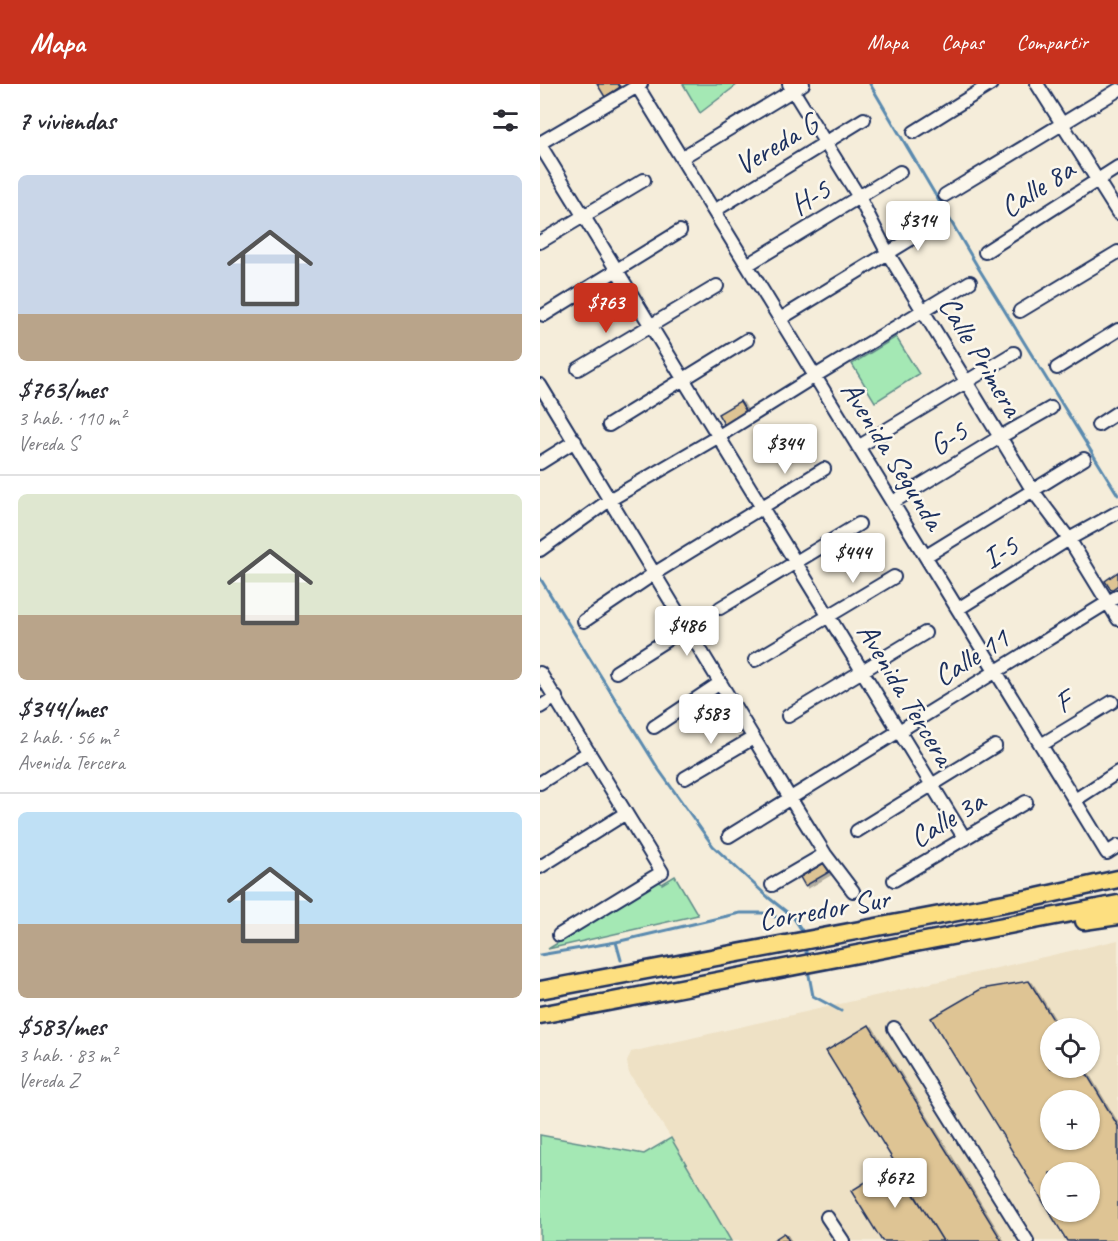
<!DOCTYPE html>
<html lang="es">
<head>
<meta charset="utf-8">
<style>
	:root { --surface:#fff; --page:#f2f2f3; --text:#2b2b33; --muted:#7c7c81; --line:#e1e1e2; --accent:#c8321e }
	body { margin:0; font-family:Caveat,sans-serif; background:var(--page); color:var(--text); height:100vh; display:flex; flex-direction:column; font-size:22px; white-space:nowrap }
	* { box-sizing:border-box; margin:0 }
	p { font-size:20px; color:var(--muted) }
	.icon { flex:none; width:33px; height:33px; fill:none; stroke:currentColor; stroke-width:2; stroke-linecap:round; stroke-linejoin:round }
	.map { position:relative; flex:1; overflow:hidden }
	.side { display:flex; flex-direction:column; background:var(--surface); width:540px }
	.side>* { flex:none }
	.fabs { position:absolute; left:500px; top:934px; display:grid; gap:12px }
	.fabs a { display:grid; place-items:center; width:60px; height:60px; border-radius:50%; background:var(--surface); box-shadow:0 2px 4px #0004; font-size:30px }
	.price { position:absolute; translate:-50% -51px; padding:0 14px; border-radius:6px; background:#fff; color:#222; font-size:20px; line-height:39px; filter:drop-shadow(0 2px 3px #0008) }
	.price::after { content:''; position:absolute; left:50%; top:36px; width:18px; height:14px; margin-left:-9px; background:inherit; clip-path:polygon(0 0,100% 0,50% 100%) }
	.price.on { background:var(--accent); color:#fff }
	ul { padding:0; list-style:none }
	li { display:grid; align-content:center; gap:12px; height:318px; padding:0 18px }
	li+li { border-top:2px solid var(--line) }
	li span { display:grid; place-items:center; height:186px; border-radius:9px; color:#555 }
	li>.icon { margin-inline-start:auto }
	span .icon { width:108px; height:108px; fill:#fffc; stroke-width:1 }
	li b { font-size:26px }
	h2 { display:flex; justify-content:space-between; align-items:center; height:72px; padding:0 18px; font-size:26px }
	header { display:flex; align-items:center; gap:36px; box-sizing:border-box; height:84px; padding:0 30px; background:var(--accent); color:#fff }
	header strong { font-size:28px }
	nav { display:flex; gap:33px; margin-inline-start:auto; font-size:21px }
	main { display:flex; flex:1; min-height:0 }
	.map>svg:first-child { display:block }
	.built { fill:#eee1c5; fill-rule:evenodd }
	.green { fill:#a4e8b4; stroke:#608c89; stroke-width:1.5 }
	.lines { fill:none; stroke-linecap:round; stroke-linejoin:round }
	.stream { stroke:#5a8aaf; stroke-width:3 }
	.building { fill:#dec494; stroke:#1b2f5e; stroke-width:1.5; fill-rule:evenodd; filter:url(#shadow) }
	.minor-casing { stroke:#1b2f5e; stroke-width:16 }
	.highway-casing { stroke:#1b2f5e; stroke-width:21 }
	.minor { stroke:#fbf7ec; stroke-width:12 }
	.highway { stroke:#fddf80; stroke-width:16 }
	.labels { text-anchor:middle; stroke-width:5; stroke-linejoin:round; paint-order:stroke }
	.street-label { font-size:30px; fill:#1b2f5e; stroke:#fbf7ec }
</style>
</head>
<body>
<header>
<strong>Mapa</strong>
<nav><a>Mapa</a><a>Capas</a><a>Compartir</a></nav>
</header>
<main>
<section class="side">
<h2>7 viviendas<svg class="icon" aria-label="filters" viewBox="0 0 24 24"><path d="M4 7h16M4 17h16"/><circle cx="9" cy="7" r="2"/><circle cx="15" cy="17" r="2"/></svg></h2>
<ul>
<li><span style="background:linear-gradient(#c9d6e8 75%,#b9a48a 0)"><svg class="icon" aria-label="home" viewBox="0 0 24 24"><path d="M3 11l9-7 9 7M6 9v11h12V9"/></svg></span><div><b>$763/mes</b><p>3 hab. · 110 m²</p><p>Vereda S</p></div></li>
<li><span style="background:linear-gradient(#dfe7d0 65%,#b9a48a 0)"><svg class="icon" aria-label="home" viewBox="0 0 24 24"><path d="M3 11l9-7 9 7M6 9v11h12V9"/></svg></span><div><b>$344/mes</b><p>2 hab. · 56 m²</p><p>Avenida Tercera</p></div></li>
<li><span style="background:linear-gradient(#bfe0f5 60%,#b9a48a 0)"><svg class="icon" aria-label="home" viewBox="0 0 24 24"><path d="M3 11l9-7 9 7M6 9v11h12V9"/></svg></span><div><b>$583/mes</b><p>3 hab. · 83 m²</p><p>Vereda Z</p></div></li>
</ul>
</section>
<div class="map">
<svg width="578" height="1157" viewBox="0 0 578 1157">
	<defs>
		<filter id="shadow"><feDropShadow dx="3" dy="2" stdDeviation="0" flood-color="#0004"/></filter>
	</defs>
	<rect width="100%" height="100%" fill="#f5edda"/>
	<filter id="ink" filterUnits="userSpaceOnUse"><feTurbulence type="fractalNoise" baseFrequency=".0167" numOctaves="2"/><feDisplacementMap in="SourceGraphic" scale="12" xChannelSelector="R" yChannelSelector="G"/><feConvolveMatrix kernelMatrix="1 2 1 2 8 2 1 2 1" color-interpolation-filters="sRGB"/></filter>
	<g filter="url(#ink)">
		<path class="built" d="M578,856V1157H191L131,1054L89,989L87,978L91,968ZM510,945H549V984H510ZM510,1017H549V1056H510ZM510,1089H549V1128H510Z"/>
		<path class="green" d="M143,0H198L160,29Z
			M356,253L379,290L335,318L312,280Z
			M135,792L158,831L8,865L119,797L122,800Z
			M0,1051L104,1070L131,1054L191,1157H0Z"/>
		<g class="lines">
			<path class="stream" d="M330,0L439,185L578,411
				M0,494L119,686L173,762L229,814L253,833L263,848
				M76,858L200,829H223L242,835L253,833
				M265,861L267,874
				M0,871L76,858L81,876
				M268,886L273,912L301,927"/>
		</g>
		<path class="building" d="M57,0H78L80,3L65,13Z
			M200,317L207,329L185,342L178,330Z
			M578,488V501L571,506L565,497Z
			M284,779L289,788L265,802L260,793Z
			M489,897L519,945H510V984H543L578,1042V1157H527L391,934L441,905ZM510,1017H549V1056H510ZM510,1089H549V1128H510Z
			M329,941L462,1157H403L286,967Z
			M355,1080L403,1157H342L311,1107Z
			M244,1149L249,1157H232Z"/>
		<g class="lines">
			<defs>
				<path id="minor" d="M96,0L567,769L578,762
					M249,0L319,113L347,168L493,407L529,455L578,535
					M497,0L578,129
					M374,48L451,0
					M0,59L101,0
					M0,61L425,755
					M141,74L263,0
					M405,111L578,6
					M174,127L324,35
					M0,158L104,96
					M445,168L578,83
					M207,181L360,88
					M480,227L578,168
					M4,231L140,147
					M240,235L394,141
					M517,284L578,246
					M38,285L177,202
					M0,301L250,714L285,770L313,807
					M69,341L207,256
					M558,341L578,328
					M318,363L474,269
					M0,379L35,357
					M353,418L460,353L511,324
					M0,466L71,415L179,352L275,292L430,198
					M386,472L544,375
					M180,524L319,440
					M418,525L529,455L578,428
					M44,537L115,489L284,385
					M215,576L354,493
					M76,588L147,543
					M0,589L122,788L19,851
					M0,623L16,613
					M248,632L385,549
					M114,643L180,599
					M501,661L572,618
					M145,694L213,654
					M0,699L49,668
					M535,716L578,688
					M317,747L455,662
					M189,752L578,512
					M0,783L86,729
					M354,796L486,718
					M232,801L285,770
					M354,944L487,1157
					M287,1133L303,1157"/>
				<path id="highway" d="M544,837L578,832
					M0,906L497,813L578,795
					M0,931L578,820"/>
			</defs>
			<use href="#minor" class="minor-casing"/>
			<use href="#highway" class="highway-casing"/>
			<use href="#minor" class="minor"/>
			<use href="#highway" class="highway"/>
		</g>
	</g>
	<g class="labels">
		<g class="street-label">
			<text transform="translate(236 60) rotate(-31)" y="10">Vereda G</text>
			<text transform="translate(497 104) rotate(-33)" y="10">Calle 8a</text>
			<text transform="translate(270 113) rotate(-32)" y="10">H-5</text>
			<text transform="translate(441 272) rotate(59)" y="10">Calle Primera</text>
			<text transform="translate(408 354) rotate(-32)" y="10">G-5</text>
			<text transform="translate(353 371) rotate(58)" y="10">Avenida Segunda</text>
			<text transform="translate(460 468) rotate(-32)" y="10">I-5</text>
			<text transform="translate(431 573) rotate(-32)" y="10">Calle 11</text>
			<text transform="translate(366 610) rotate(59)" y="10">Avenida Tercera</text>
			<text transform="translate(523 618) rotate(-31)" y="10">F</text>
			<text transform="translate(407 735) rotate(-31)" y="10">Calle 3a</text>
			<text transform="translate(284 825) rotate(-10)" y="10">Corredor Sur</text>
		</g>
	</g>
</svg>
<div class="fabs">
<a><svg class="icon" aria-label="locate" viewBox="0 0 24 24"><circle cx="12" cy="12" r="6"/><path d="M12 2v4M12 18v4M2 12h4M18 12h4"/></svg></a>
<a>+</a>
<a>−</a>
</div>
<b class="price" style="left:378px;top:168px">$314</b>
<b class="price on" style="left:66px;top:250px">$763</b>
<b class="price" style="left:245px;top:391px">$344</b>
<b class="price" style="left:313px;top:500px">$444</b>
<b class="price" style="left:147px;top:573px">$486</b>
<b class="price" style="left:171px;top:661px">$583</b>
<b class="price" style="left:355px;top:1125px">$672</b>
</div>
</main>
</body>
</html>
